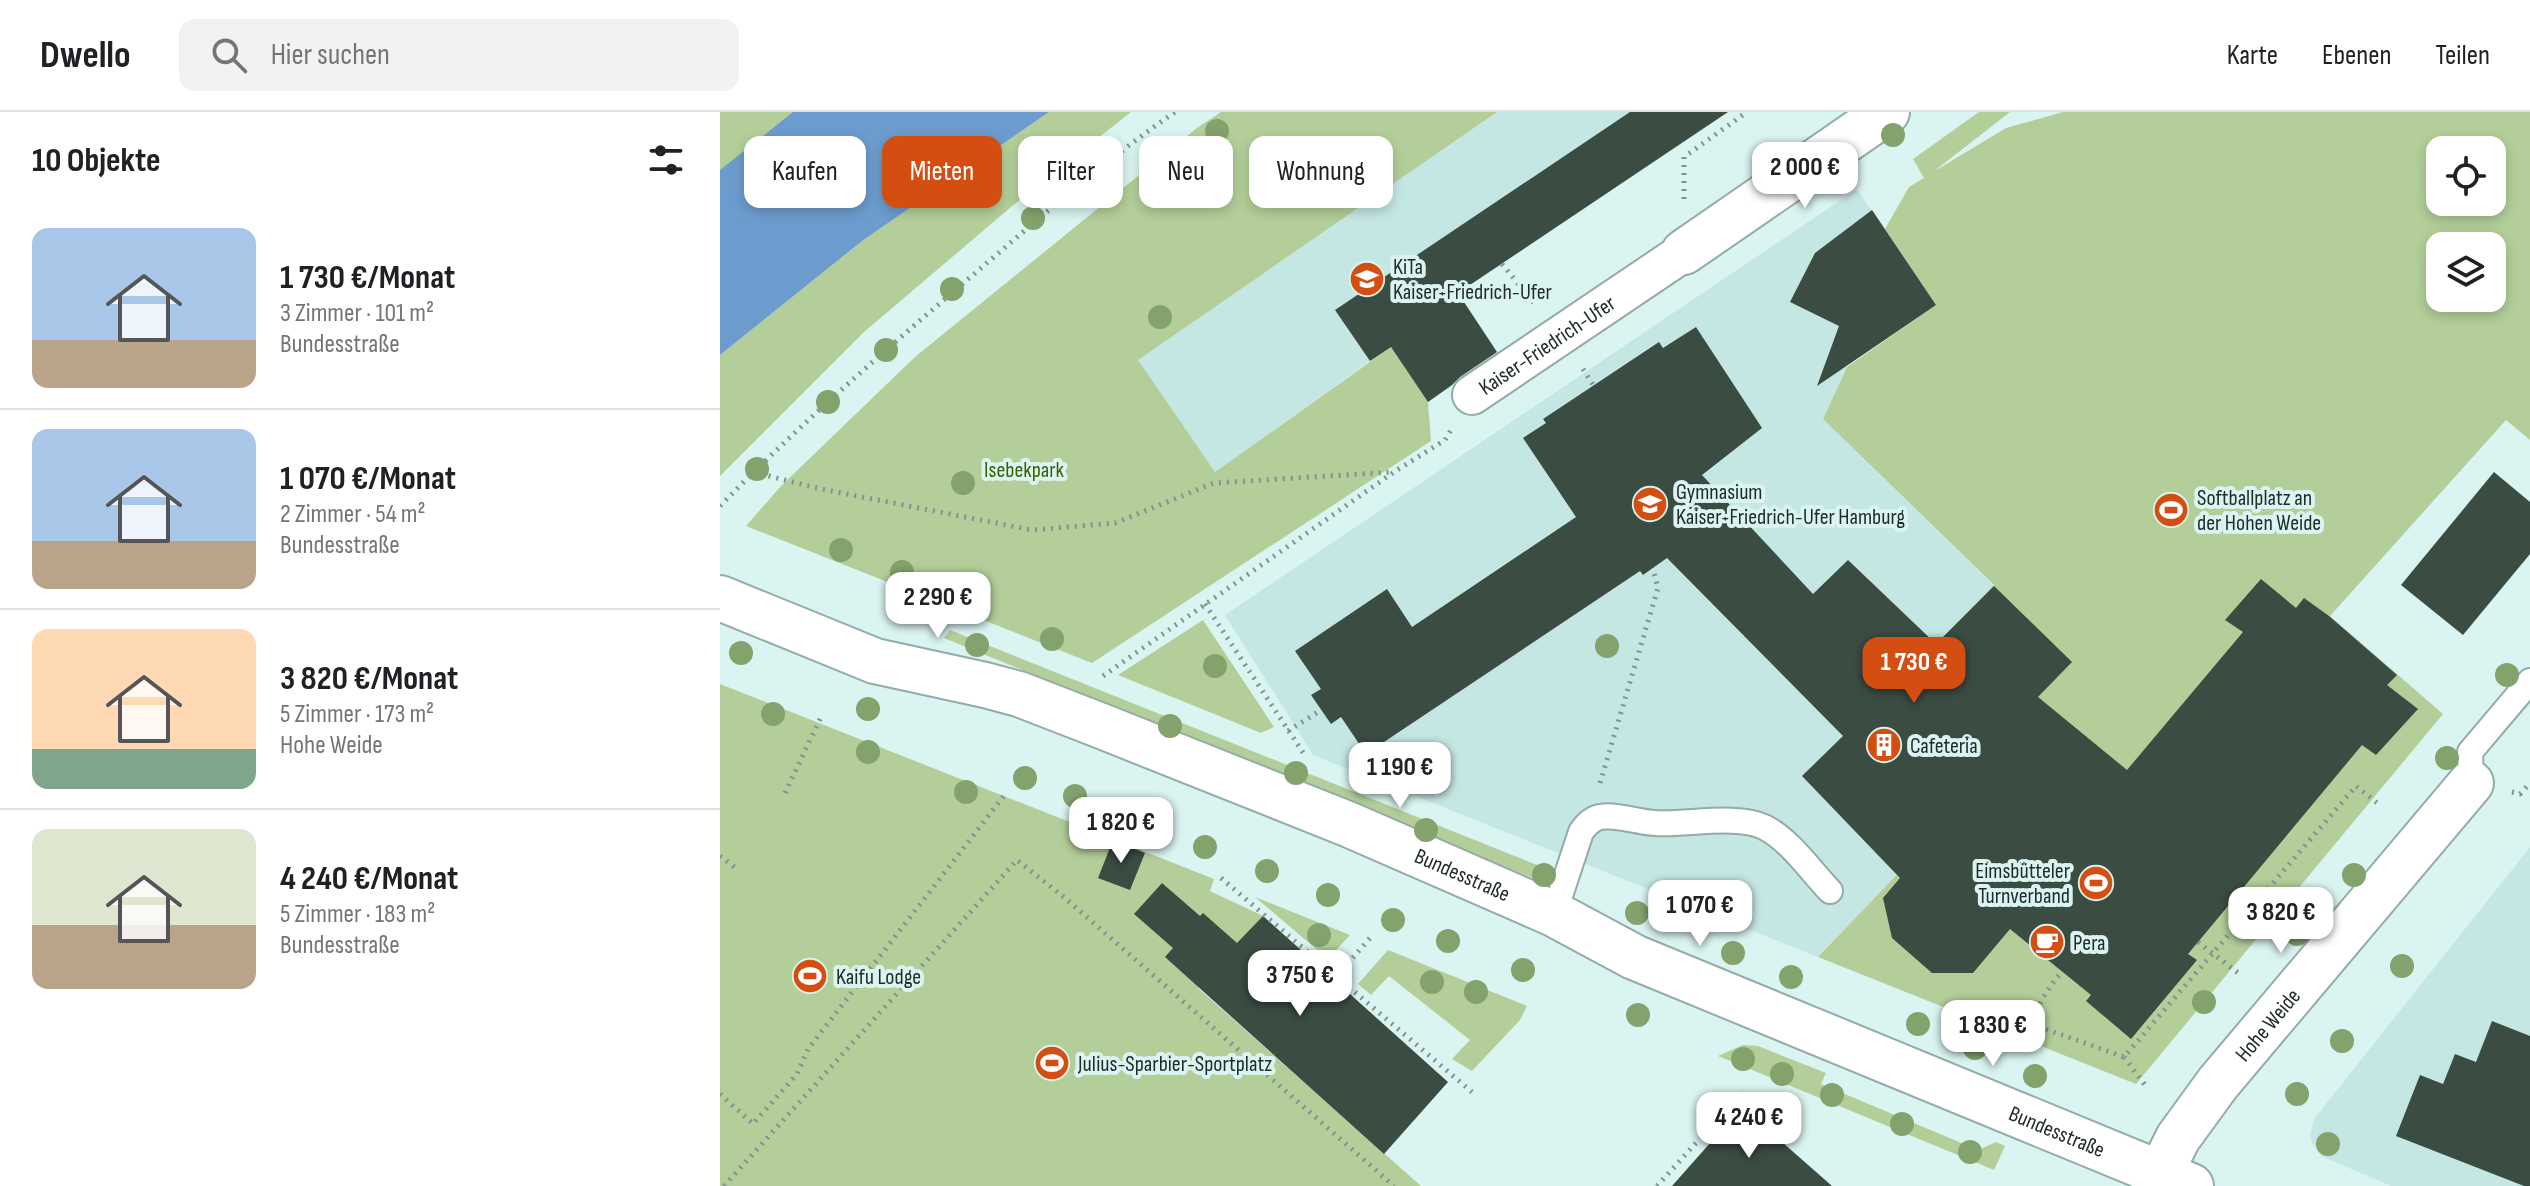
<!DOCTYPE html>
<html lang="de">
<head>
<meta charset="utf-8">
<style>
	:root { --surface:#fff; --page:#f2f2f2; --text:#202124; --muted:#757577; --line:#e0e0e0; --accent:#d44e12 }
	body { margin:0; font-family:"Sofia Sans Condensed",sans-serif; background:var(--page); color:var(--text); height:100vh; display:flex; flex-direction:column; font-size:30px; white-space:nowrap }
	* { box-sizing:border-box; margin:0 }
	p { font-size:26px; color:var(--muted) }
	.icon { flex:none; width:44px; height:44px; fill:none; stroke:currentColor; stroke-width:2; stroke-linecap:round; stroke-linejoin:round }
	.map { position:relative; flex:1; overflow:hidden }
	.details { display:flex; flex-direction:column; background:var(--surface); width:720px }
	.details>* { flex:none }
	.banner { position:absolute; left:24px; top:24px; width:760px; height:72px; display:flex; gap:16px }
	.fabs { position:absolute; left:1706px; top:24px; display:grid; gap:16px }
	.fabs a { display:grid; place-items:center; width:80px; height:80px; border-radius:16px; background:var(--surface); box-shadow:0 4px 12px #0003; font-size:40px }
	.price { position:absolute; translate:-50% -68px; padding:0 18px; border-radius:16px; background:#fff; color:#222; font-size:26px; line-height:52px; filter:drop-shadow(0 2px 4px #0008) }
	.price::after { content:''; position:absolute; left:50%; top:48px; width:24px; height:18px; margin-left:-12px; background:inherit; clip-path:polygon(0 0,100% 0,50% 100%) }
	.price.current { background:var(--accent); color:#fff }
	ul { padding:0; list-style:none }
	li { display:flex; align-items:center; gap:24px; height:200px; padding:0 32px }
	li+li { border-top:2px solid var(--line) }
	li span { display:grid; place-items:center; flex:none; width:224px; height:160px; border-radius:16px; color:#555 }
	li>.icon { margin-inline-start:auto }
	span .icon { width:96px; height:96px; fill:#fffc; stroke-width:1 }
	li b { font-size:34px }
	h2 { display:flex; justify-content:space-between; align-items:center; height:96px; padding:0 32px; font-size:34px }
	.tag { padding:0 28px; border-radius:16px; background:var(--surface); box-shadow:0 4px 12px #0003; font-size:28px; line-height:72px }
	.tag.current { background:var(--accent); color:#fff }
	header { display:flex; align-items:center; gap:48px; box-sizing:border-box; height:112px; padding:0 40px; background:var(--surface); border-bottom:2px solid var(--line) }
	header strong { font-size:38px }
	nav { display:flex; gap:44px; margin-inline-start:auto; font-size:28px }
	.search { width:560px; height:72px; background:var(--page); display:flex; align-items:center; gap:20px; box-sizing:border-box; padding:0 28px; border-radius:16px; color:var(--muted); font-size:30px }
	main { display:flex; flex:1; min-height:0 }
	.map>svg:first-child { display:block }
	.built { fill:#c5e7e4 }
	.green { fill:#b3ce99; fill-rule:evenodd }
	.water { fill:#6c9ccd }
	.building { fill:#3b4c42 }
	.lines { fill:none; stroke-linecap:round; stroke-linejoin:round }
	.service-casing { stroke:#93aba9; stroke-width:28 }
	.pedestrian-casing { stroke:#93aba9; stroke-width:42 }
	.minor-casing { stroke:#93aba9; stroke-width:48 }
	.tertiary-casing { stroke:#93aba9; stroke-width:48 }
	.path { stroke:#819391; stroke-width:5; stroke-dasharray:2 6; stroke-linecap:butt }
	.service { stroke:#fff; stroke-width:24 }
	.pedestrian { stroke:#fff; stroke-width:38 }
	.minor { stroke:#fff; stroke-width:44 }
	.tertiary { stroke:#fff; stroke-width:44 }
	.tree { fill:#83a26c }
	.labels { text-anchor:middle; stroke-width:8; stroke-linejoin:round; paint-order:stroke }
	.poi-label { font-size:22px; fill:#222c2b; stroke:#daf4f1; text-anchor:start }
	.street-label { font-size:22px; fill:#222c2b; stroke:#daf4f1 }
	.park-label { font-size:22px; fill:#3c5f00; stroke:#daf4f1 }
</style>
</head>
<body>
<header>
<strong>Dwello</strong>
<div class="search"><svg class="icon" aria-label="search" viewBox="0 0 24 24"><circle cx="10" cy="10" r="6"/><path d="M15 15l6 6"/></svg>Hier suchen</div>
<nav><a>Karte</a><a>Ebenen</a><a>Teilen</a></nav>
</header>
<main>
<section class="details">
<h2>10 Objekte<svg class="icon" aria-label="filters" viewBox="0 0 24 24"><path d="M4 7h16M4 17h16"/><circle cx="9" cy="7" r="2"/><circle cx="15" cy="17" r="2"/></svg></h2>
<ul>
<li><span style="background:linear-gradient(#a9c7e8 70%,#b9a48a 0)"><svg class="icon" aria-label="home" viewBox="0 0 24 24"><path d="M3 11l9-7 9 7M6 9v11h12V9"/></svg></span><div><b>1 730 €/Monat</b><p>3 Zimmer · 101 m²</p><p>Bundesstraße</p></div></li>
<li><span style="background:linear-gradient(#a9c7e8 70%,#b9a48a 0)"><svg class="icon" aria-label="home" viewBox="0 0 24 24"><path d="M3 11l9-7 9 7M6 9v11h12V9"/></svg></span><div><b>1 070 €/Monat</b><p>2 Zimmer · 54 m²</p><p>Bundesstraße</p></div></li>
<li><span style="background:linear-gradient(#ffd9b3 75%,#7fa58c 0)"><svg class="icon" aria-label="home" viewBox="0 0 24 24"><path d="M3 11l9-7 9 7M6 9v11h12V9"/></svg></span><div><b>3 820 €/Monat</b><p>5 Zimmer · 173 m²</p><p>Hohe Weide</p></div></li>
<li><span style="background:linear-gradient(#dfe7d0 60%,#b9a48a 0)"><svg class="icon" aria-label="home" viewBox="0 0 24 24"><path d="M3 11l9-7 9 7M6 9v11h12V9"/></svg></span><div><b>4 240 €/Monat</b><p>5 Zimmer · 183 m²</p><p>Bundesstraße</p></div></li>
</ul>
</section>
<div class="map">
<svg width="1810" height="1074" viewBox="0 0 1810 1074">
	<rect width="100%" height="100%" fill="#daf4f1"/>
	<path class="built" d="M777,0H1008L738,181L779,243L708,290L650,249L495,360L417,248Z
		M1137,77L1216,193L1127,254L1103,307L1274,474L1166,583L1259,677L1098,845L593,643L505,503Z
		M1810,735V1074H1671L1601,1044L1592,1031L1590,1023L1594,1007Z"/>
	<path class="green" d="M0,0H74L0,59Z
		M329,0H411L291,95L144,220L0,364V243L142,129Z
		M501,0H777L418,248L495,360L671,235L708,290L711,329L372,551L26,414L61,374L195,245L477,16Z
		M1259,0H1290L1213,60L1286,16L1343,0H1810V328L1786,308L1610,504L1723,602L1416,972L1098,845L1259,677L1166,583L1274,473L1103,307L1127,255L1216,193L1165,117L1189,75L1204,66L1193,47ZM1720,38H1772V90H1720ZM1720,134H1772V186H1720Z
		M483,508L554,615L541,621L398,563Z
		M230,518L837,761L830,773L224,526Z
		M0,572L494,767L490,779L543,804L478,876L701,1074H0Z
		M535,785L630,823L608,847Z
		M668,838L807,894L800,908L752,959L732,947L750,928L669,864L651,883L638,872Z
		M1023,933L1038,934L1106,961L1101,972L1258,1038L1276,1030L1285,1034L1274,1058L998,944Z"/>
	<path class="water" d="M73,0H329L142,129L0,243V58Z"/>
	<path class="building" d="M910,0H1008L738,181L777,240L740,265L732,273L708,290L671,235L650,249L615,198Z
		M1152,98L1216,193L1097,274L1119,214L1070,190L1095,141Z
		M976,215L1042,316L982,363L1093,482L1128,448L1216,532L1274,474L1352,550L1318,585L1407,658L1523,520L1505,508L1541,467L1576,496L1584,486L1609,504L1677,563L1667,573L1698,597L1656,643L1642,633L1468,842L1477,848L1411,927L1366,889L1371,883L1290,817L1253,861H1212L1172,826L1163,786L1180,766L1082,664L1123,624L947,446L923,463L920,459L646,642L621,605L611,612L591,583L601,577L575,539L667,477L692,515L856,405L803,326L826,311L823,307L939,230L943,236Z
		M1774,360L1810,390V442L1743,523L1681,473Z
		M393,728L425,741L410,778L378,766Z
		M442,771L480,804L483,801L517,831L543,804L728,970L664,1042L445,845L453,836L414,802Z
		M1772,909L1810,924V1074H1804L1676,1024L1700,963L1723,972L1735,942L1756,950Z
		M1022,995L1112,1074H952Z"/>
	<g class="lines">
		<defs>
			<path id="service" d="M1751,671L1750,640L1810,569
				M834,802L861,720C866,713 871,707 880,705C897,702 917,710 935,711C966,713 1018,702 1044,715C1070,728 1090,758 1110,779"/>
			<g id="pedestrian">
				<path id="s1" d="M752,283L964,140"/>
			</g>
			<g id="minor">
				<path d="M964,140L1167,0"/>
				<path id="s2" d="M1434,1074L1458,1026L1498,971L1751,671"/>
			</g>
			<g id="tertiary">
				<path id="s3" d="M0,486L155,549L265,573L299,582L384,615L630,713L834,802L914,845L1471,1074"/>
			</g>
		</defs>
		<use href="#service" class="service-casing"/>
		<use href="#pedestrian" class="pedestrian-casing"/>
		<use href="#minor" class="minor-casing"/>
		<use href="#tertiary" class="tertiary-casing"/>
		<path class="path" d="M964,87V45L1027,0
			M782,152L814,191
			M863,257L873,273
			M33,360L101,377L312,418L395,411L494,371L674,360
			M0,394C82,310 171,233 261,156C323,103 387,47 455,0
			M485,492L586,645
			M383,564L674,360L725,328L731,318
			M568,619L601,598
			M880,671L938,476L933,456
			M1792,680L1800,682L1810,671
			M65,681L101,605
			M0,744L17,757
			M501,766L752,980
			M1478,830L1522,864
			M617,864L650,826
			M1311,912L1404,945L1636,674L1661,694
			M1302,936C1313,908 1321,882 1342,860
			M1404,945L1428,977
			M0,982L33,1012L77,962L88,937L287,680
			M4,1074L297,748L345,786L674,1074
			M937,1074L1023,979"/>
		<use href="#service" class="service"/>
		<use href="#pedestrian" class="pedestrian"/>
		<use href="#minor" class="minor"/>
		<use href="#tertiary" class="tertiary"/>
	</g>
	<g class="tree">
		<circle cx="497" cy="19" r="12"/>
		<circle cx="1173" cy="23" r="12"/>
		<circle cx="313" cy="106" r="12"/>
		<circle cx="232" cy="177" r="12"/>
		<circle cx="440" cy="205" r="12"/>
		<circle cx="166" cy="238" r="12"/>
		<circle cx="108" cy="290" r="12"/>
		<circle cx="37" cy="357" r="12"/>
		<circle cx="243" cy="371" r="12"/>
		<circle cx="121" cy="438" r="12"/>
		<circle cx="182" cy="460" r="12"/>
		<circle cx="251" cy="496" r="12"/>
		<circle cx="332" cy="527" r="12"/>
		<circle cx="257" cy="533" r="12"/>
		<circle cx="887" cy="534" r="12"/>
		<circle cx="21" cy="541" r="12"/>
		<circle cx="495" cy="554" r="12"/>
		<circle cx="1787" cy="563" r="12"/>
		<circle cx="148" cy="597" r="12"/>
		<circle cx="53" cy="602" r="12"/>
		<circle cx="450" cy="614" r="12"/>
		<circle cx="148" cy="640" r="12"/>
		<circle cx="1727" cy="646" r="12"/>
		<circle cx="576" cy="661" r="12"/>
		<circle cx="305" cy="666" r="12"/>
		<circle cx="246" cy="680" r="12"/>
		<circle cx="355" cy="684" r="12"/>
		<circle cx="412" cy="707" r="12"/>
		<circle cx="706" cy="718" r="12"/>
		<circle cx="485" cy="735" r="12"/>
		<circle cx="547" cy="759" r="12"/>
		<circle cx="824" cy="763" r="12"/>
		<circle cx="1634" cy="763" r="12"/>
		<circle cx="608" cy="783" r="12"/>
		<circle cx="917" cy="801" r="12"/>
		<circle cx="673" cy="808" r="12"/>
		<circle cx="1577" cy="822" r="12"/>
		<circle cx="599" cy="823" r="12"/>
		<circle cx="728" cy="829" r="12"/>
		<circle cx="1013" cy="841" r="12"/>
		<circle cx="1682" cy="854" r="12"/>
		<circle cx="803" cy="858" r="12"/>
		<circle cx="1071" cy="865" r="12"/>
		<circle cx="712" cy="870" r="12"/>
		<circle cx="756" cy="880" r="12"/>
		<circle cx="1484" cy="890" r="12"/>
		<circle cx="918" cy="903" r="12"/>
		<circle cx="1198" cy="912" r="12"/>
		<circle cx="1622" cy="929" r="12"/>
		<circle cx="1255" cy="936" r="12"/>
		<circle cx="1023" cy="947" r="12"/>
		<circle cx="1062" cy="962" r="12"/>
		<circle cx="1315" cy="964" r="12"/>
		<circle cx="1577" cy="982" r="12"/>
		<circle cx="1112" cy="983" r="12"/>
		<circle cx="1182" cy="1012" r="12"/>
		<circle cx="1608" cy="1032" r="12"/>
		<circle cx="1250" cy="1040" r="12"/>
	</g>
	<defs>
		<symbol id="school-disc" viewBox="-11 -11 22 22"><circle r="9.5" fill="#d44e12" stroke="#daf4f1"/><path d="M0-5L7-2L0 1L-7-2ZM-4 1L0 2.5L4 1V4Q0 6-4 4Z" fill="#fff"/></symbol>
		<symbol id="stadium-disc" viewBox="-11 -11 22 22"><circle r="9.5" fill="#d44e12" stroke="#daf4f1"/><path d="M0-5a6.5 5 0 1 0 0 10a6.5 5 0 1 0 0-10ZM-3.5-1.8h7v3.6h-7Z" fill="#fff"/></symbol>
		<symbol id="building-disc" viewBox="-11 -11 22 22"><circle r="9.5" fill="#d44e12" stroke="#daf4f1"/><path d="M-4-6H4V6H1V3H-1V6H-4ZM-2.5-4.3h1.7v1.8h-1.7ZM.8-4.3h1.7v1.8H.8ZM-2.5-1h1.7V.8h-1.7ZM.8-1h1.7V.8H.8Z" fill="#fff"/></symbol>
		<symbol id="cafe-disc" viewBox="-11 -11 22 22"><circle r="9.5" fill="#d44e12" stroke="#daf4f1"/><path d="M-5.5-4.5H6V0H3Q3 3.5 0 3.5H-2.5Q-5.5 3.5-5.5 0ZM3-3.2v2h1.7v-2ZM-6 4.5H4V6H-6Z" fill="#fff"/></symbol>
	</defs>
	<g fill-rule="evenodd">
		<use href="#school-disc" x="627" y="147" width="40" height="40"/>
		<use href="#school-disc" x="910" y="372" width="40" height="40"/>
		<use href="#stadium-disc" x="1431" y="378" width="40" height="40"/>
		<use href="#building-disc" x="1144" y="613" width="40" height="40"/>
		<use href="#stadium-disc" x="1356" y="751" width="40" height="40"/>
		<use href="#cafe-disc" x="1307" y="810" width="40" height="40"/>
		<use href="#stadium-disc" x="70" y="844" width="40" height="40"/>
		<use href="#stadium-disc" x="312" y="931" width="40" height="40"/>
	</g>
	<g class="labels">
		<g class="poi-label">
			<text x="673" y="162">KiTa<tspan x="673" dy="25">Kaiser-Friedrich-Ufer</tspan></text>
			<text x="956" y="387">Gymnasium<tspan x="956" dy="25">Kaiser-Friedrich-Ufer Hamburg</tspan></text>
			<text x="1477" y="393">Softballplatz an<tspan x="1477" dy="25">der Hohen Weide</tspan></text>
			<text x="1190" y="641">Cafeteria</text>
			<text x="1350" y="766" text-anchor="end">Eimsbütteler<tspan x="1350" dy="25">Turnverband</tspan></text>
			<text x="1353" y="838">Pera</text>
			<text x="116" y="872">Kaifu Lodge</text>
			<text x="358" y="959">Julius-Sparbier-Sportplatz</text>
		</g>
		<g class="street-label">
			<text dy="8" stroke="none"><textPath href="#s1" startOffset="90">Kaiser-Friedrich-Ufer</textPath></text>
			<text dy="8" stroke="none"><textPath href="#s3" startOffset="794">Bundesstraße</textPath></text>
			<text dy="8" stroke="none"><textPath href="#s2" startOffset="198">Hohe Weide</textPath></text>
			<text dy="8" stroke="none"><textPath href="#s3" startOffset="1442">Bundesstraße</textPath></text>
		</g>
		<g class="park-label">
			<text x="304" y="365">Isebekpark</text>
		</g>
	</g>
</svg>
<div class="fabs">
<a><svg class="icon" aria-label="locate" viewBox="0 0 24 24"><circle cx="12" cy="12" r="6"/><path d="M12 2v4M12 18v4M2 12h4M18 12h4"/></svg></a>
<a><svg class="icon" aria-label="layers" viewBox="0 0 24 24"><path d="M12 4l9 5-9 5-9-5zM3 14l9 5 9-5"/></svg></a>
</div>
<b class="price" style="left:1085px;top:98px">2 000 €</b>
<b class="price" style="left:218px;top:528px">2 290 €</b>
<b class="price current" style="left:1194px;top:593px">1 730 €</b>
<b class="price" style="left:680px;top:698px">1 190 €</b>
<b class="price" style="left:401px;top:753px">1 820 €</b>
<b class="price" style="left:980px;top:836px">1 070 €</b>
<b class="price" style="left:1561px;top:843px">3 820 €</b>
<b class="price" style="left:580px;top:906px">3 750 €</b>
<b class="price" style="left:1273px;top:956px">1 830 €</b>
<b class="price" style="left:1029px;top:1048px">4 240 €</b>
<div class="banner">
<a class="tag">Kaufen</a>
<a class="tag current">Mieten</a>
<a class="tag">Filter</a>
<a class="tag">Neu</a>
<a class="tag">Wohnung</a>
</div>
</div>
</main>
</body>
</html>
